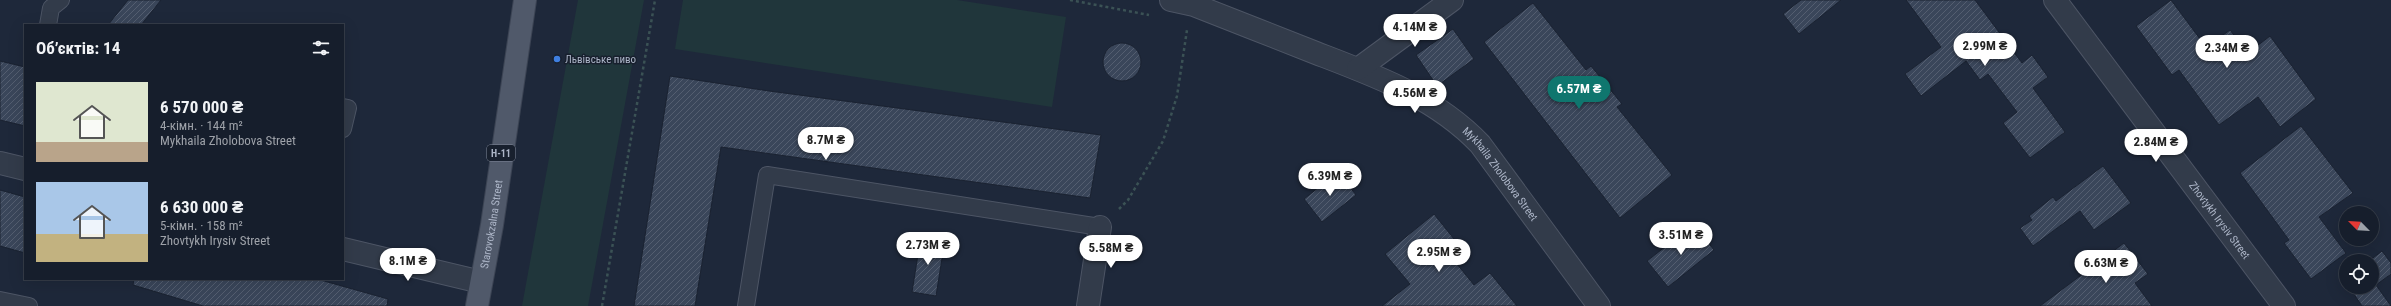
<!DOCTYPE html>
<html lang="uk">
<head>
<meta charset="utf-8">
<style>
	:root { --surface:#161e2c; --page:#1f2734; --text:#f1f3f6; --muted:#9ea2a9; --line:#353c48; --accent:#0f766e }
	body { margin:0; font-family:"Roboto Condensed",sans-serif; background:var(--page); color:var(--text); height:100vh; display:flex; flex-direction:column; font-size:15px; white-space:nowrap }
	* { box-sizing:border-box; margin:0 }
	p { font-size:13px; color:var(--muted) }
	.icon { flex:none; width:22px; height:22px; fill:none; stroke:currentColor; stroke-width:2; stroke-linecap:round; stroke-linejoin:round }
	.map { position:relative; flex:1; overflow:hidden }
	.details { position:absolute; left:24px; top:24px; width:320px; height:256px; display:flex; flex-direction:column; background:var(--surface); border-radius:0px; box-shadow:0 4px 16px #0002,0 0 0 1px var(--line) }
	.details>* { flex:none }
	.needle { width:26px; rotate:294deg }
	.controls { position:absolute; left:2339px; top:206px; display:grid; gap:8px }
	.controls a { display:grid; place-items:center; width:40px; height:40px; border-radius:50%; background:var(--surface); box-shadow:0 4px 16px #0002,0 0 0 1px var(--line); font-size:20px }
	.price { position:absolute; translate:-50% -34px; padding:0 9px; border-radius:14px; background:#fff; color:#222; font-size:13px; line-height:26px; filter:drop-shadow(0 1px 2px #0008) }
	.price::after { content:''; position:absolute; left:50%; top:24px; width:12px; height:9px; margin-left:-6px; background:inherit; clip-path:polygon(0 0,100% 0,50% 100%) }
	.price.current { background:var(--accent); color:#fff }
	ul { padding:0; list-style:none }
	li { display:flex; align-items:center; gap:12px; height:100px; padding:0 12px }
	li span { display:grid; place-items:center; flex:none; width:112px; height:80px; border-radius:0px; color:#555 }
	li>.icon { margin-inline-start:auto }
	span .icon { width:48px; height:48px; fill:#fffc; stroke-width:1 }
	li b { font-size:17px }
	h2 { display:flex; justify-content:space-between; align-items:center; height:48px; padding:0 12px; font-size:17px }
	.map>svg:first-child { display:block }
	.grass { fill:#20363b }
	.building { fill:url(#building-hatch); stroke:#1a2231 }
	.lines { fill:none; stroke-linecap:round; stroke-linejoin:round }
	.lane-casing { stroke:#4d5565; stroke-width:18 }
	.street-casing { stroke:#4d5565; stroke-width:24 }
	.primary-casing { stroke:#3c4454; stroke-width:24 }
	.path { stroke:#3b5255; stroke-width:2.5; stroke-dasharray:3 3; stroke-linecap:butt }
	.lane { stroke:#323b4a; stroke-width:16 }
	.street { stroke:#323b4a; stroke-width:22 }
	.primary { stroke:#50596a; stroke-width:22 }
	.shop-dot { fill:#3f7fe0; stroke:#18202e; stroke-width:1.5 }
	.labels { text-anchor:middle; stroke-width:3; stroke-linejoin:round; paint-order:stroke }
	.shield { fill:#18202e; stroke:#808899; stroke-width:1 }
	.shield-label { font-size:10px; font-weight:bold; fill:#acb5c7 }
	.poi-label { font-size:11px; fill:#acb5c7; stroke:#18202e; text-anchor:start }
	.street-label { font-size:11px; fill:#acb5c7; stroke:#18202e }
</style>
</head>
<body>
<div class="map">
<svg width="2391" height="306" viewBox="0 0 2391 306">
	<defs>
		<pattern id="building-hatch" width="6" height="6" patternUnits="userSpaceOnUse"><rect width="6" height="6" fill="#3a465a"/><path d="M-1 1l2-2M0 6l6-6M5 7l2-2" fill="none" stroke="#545e70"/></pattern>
	</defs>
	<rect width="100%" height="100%" fill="#1e283a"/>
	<path class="grass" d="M578,0H644L588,306H522Z
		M683,0H957L1066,17L1052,107L675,49Z"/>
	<path class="building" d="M128,0H161L141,25H108Z
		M1801,0H1841L1799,34L1783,14Z
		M1906,0H1975L2022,63L2032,55L2048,77L2033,88L2065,132L2030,158L2003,123L2017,112L1988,74L1980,80L1966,61L1921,96L1905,74L1941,47Z
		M2171,0L2206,47L2230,30L2248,53L2270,36L2316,99L2280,127L2258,97L2219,125L2179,70L2172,75L2136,26Z
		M1533,3L1586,70L1591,66L1622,104L1617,107L1672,175L1620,218L1484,42Z
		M1453,29L1474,59L1437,86L1416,55Z
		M1103 62a19 19 0 1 1 38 0a19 19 0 1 1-38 0Z
		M0,61L25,67V126L0,120Z
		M670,76L769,91L1101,135L1090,198L721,147L695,306H634Z
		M2301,126L2353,193L2319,217L2346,253L2311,279L2284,243L2289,240L2240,173Z
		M2103,166L2131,203L2094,230L2080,211L2033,246L2020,228L2032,220L2029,216L2053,197L2056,201Z
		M1338,172L1356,195L1322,222L1304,199Z
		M0,190L25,197V253L0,246Z
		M1434,214L1454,239L1444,248L1474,285L1490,273L1517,306H1382L1410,284L1385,254Z
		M1694,224L1714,250L1668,287L1647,261Z
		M921,236L945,240L936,296L912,292Z
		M2124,243L2148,274L2135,283L2152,306H2040Z
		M2382,251L2391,263V274L2376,285L2391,306H2362L2349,287H2372V261H2369Z
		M134,279H317L388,299L387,306H203L133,285Z"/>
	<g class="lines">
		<defs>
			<path id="lane" d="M48,25L51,8L61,0
				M343,107L348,108L343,129
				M0,300L29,306
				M746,306L767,175L1100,227"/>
			<g id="street">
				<path id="s1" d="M1171,0L1194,5C1235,21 1275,37 1316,53C1376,76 1435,97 1480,144L1599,306"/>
				<path id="s2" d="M2055,0L2284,306"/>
				<path d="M1358,69L1452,0"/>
				<path d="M0,163L25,169"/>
				<path d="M343,249L481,282"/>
				<path d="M1088,306L1100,227"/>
			</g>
			<g id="primary">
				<path id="s3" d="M477,306L492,225L525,0"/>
			</g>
		</defs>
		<use href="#lane" class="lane-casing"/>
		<use href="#street" class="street-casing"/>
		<use href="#primary" class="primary-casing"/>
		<path class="path" d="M1070,0L1149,15
			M1119,209L1128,200L1163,141L1177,96L1187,30
			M602,306L655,0"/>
		<use href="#lane" class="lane"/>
		<use href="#street" class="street"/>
		<use href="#primary" class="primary"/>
	</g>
	<circle class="shop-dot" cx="557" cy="59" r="4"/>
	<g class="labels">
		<rect class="shield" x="487" y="145" width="28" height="16" rx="3"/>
		<g class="shield-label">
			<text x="501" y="157">Н-11</text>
		</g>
		<g class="poi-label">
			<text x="565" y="63">Львівське пиво</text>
		</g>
		<g class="street-label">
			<text dy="4" stroke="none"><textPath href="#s1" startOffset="380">Mykhaila Zholobova Street</textPath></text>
			<text dy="4" stroke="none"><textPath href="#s2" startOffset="275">Zhovtykh Irysiv Street</textPath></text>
			<text dy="4" stroke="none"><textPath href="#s3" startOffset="83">Starovokzalna Street</textPath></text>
		</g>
	</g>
</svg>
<div class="controls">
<a><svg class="needle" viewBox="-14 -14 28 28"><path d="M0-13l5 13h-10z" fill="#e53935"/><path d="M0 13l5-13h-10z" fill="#9ea2a9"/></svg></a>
<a><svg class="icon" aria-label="locate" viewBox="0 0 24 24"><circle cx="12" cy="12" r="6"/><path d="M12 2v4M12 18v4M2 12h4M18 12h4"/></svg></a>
</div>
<b class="price" style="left:1415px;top:48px">4.14M ₴</b>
<b class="price" style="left:1985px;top:67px">2.99M ₴</b>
<b class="price" style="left:2227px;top:69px">2.34M ₴</b>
<b class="price current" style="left:1579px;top:110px">6.57M ₴</b>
<b class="price" style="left:1415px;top:114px">4.56M ₴</b>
<b class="price" style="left:826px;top:161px">8.7M ₴</b>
<b class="price" style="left:2156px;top:163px">2.84M ₴</b>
<b class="price" style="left:1330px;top:197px">6.39M ₴</b>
<b class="price" style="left:1681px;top:256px">3.51M ₴</b>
<b class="price" style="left:928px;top:266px">2.73M ₴</b>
<b class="price" style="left:1111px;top:269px">5.58M ₴</b>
<b class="price" style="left:1439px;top:273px">2.95M ₴</b>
<b class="price" style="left:408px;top:282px">8.1M ₴</b>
<b class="price" style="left:2106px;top:284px">6.63M ₴</b>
<section class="details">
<h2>Об’єктів: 14<svg class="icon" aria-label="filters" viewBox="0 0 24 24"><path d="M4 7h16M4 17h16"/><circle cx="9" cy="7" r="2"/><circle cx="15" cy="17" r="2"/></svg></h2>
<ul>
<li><span style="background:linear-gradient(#dfe7d0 75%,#b9a48a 0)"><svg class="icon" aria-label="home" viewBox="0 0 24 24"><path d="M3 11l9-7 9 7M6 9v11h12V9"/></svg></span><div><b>6 570 000 ₴</b><p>4-кімн. · 144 m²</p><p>Mykhaila Zholobova Street</p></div></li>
<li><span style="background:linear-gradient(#a9c7e8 65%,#c2b280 0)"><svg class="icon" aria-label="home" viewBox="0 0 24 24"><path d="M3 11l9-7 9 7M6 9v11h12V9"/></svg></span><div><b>6 630 000 ₴</b><p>5-кімн. · 158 m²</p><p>Zhovtykh Irysiv Street</p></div></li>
</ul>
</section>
</div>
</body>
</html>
